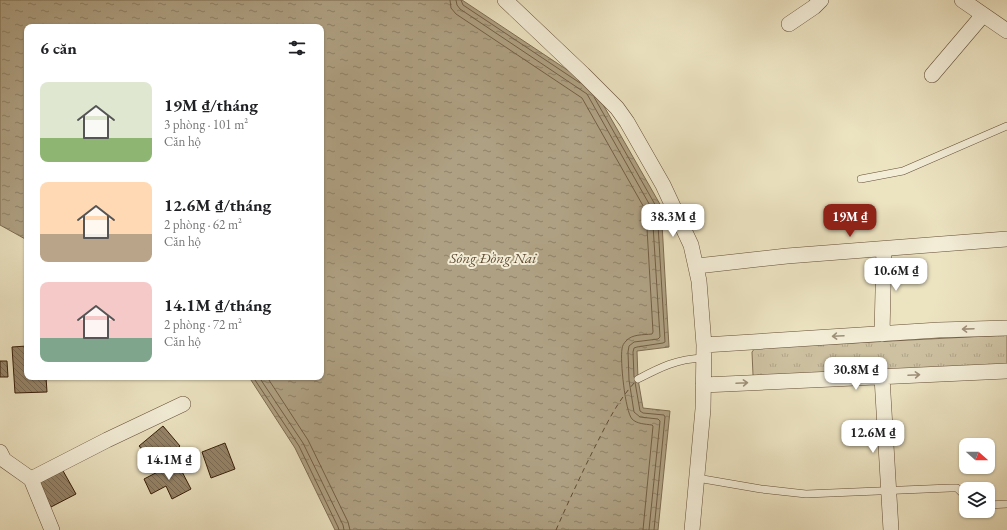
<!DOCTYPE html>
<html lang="vi">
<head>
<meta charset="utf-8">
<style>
	:root { --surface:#fff; --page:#f6f6f6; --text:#202124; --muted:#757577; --accent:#8f2418 }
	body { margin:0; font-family:"EB Garamond",serif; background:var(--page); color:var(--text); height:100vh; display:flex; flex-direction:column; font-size:15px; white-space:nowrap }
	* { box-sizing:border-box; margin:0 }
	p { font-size:13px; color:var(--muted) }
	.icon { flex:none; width:22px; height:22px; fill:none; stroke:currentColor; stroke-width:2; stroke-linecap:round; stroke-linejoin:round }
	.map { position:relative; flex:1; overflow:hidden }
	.drawer { position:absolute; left:24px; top:24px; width:300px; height:356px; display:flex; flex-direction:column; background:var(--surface); border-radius:8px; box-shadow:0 1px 3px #0004 }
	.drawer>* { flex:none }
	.needle { width:26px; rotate:111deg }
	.tools { position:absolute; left:959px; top:438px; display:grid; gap:8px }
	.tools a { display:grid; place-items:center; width:36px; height:36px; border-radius:8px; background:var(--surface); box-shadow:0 1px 3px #0004; font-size:20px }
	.price { position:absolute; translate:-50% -34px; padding:0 9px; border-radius:8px; background:#fff; color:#222; font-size:13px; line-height:26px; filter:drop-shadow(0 1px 2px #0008) }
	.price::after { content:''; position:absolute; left:50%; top:24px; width:12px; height:9px; margin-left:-6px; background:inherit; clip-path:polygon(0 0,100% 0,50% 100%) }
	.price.active { background:var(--accent); color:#fff }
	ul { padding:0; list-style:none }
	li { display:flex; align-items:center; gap:12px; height:100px; padding:0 16px }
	li span { display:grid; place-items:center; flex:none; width:112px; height:80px; border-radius:8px; color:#555 }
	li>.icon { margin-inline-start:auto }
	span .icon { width:48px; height:48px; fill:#fffc; stroke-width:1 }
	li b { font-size:17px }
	h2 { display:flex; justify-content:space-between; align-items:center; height:48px; padding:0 16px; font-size:17px }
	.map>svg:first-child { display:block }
	.grass { fill:url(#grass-tufts); stroke:#826f54 }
	.water { fill:url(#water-ripples); stroke:#7e6c51 }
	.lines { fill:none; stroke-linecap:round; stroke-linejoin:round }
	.shore { stroke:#725e44; stroke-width:1 }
	.ferry { stroke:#614b32; stroke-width:1; stroke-dasharray:5 4; stroke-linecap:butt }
	.building { fill:url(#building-back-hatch); stroke:#371d07 }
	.service-casing { stroke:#644e36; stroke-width:8 }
	.minor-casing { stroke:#644e36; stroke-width:16 }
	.service { stroke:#f3edd7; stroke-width:7 }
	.minor { stroke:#f3edd7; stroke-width:15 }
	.oneway { stroke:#9e8f79 }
	.labels { text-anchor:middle; stroke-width:4; stroke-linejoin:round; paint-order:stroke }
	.water-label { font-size:15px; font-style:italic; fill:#614b32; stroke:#f3edd7 }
</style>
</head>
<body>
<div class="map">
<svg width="1007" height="530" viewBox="0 0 1007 530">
	<defs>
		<pattern id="grass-tufts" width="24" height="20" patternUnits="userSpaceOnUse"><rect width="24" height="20" fill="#cdc1a1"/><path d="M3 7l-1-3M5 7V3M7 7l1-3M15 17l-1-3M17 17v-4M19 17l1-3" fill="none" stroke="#b1a589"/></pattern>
		<pattern id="water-ripples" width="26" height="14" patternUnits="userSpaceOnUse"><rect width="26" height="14" fill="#aea082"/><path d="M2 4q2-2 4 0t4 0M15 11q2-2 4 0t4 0" fill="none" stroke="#8e8268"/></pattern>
		<pattern id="building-back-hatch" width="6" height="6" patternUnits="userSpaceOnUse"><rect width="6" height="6" fill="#958468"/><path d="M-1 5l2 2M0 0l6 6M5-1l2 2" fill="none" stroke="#7a6b54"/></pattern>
	</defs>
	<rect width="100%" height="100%" fill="#ece3c1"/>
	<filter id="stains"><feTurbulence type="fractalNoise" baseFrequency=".005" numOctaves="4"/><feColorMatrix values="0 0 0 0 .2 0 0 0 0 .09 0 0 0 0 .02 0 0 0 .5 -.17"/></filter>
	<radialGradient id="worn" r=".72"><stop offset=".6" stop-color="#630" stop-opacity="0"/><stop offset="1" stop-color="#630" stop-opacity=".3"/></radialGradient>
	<path class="grass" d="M1007,335V365L757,378L753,375L752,352L755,348Z"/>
	<path class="water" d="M0,0H462L593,87L661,206L669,347L637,351L638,379L643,408L670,411L658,530H335L295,448L249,377H321V27H27V240L0,225Z"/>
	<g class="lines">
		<path class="shore" d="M450,0L451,8L456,14L582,98L646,211L653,332L652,334C643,335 632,334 626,341C624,343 622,346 622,349C620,360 625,411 632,419C637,424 645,424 652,425L653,426L643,530
			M456,0L457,5L460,9L587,94L652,209L660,337L658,339L634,342L629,346L628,352L629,380L634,412L640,417L658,419L660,421L649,530
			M461,0L463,5L580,83
			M594,97L657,208L665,342L663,343L637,347L634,348L633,352L634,377
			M253,377L299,446L338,527L339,530
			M259,377L303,443L343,525L344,530
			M267,377L308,440L348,522L350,530
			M635,382L640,411L643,413L664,415L665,417L654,530"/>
		<path class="ferry" d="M556,530C570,498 585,466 601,435C611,415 621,397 636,381"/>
	</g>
	<path class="building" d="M27,346V377H46L47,392L15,393L12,347Z
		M0,361H7L8,377H0Z
		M163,426L180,446L157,467L139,446Z
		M225,443L235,469L211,478L202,452Z
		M177,462L191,489L172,499L166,486L151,494L144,479Z
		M62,469L76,494L51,507L37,482Z"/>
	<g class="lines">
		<defs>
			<path id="service" d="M861,179L903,171L1007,126
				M638,379C661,367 677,359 703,358
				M697,478L761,489L806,494L950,488H957L966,497
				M988,505L1007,504"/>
			<path id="minor" d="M505,0L583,74L617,108L627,122L663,185L691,245L699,281L704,345L703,409L692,530
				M962,0L1007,31
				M789,24L814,7L821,0
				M932,75L983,15
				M697,266L787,256L1007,239
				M882,334L884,249
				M704,345L939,330L1007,328
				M882,377L891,530
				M703,385L1007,371
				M0,452L4,460L31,479L52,530
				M31,479L107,440L183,404"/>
		</defs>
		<use href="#service" class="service-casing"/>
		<use href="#minor" class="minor-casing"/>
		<use href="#service" class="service"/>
		<use href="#minor" class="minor"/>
	</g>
	<defs><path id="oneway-shaft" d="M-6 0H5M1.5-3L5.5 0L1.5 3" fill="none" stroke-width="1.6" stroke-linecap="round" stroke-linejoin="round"/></defs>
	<g class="oneway">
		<use href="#oneway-shaft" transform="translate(968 329) rotate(178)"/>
		<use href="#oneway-shaft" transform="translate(838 336) rotate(177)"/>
		<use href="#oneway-shaft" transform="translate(914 375) rotate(-3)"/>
		<use href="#oneway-shaft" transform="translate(742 383) rotate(-3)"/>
	</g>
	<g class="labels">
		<g class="water-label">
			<text x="493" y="263">Sông Đồng Nai</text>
		</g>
	</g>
	<rect width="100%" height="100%" filter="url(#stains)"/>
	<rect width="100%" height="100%" fill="url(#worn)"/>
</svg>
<div class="tools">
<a><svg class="needle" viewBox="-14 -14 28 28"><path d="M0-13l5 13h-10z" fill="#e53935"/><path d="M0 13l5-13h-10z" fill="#757577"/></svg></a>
<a><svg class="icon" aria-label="layers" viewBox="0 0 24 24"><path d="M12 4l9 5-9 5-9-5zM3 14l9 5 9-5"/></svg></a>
</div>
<b class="price" style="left:673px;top:238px">38.3M ₫</b>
<b class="price active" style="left:850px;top:238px">19M ₫</b>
<b class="price" style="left:896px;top:292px">10.6M ₫</b>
<b class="price" style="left:856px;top:391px">30.8M ₫</b>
<b class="price" style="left:873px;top:454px">12.6M ₫</b>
<b class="price" style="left:169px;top:481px">14.1M ₫</b>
<section class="drawer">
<h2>6 căn<svg class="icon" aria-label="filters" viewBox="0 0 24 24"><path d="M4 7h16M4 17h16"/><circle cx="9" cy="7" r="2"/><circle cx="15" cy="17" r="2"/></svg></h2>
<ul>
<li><span style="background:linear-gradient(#dfe7d0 70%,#8fb573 0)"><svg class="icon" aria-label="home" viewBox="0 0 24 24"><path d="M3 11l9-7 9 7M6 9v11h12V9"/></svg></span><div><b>19M ₫/tháng</b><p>3 phòng · 101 m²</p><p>Căn hộ</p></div></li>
<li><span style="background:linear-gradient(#ffd9b3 65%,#b9a48a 0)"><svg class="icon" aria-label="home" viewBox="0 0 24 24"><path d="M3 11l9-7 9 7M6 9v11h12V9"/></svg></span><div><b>12.6M ₫/tháng</b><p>2 phòng · 62 m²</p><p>Căn hộ</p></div></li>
<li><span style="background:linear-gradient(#f6c9c9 70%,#7fa58c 0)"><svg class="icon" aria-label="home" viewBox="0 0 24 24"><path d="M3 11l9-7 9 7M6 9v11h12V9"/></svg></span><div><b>14.1M ₫/tháng</b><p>2 phòng · 72 m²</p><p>Căn hộ</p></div></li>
</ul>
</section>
</div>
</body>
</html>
